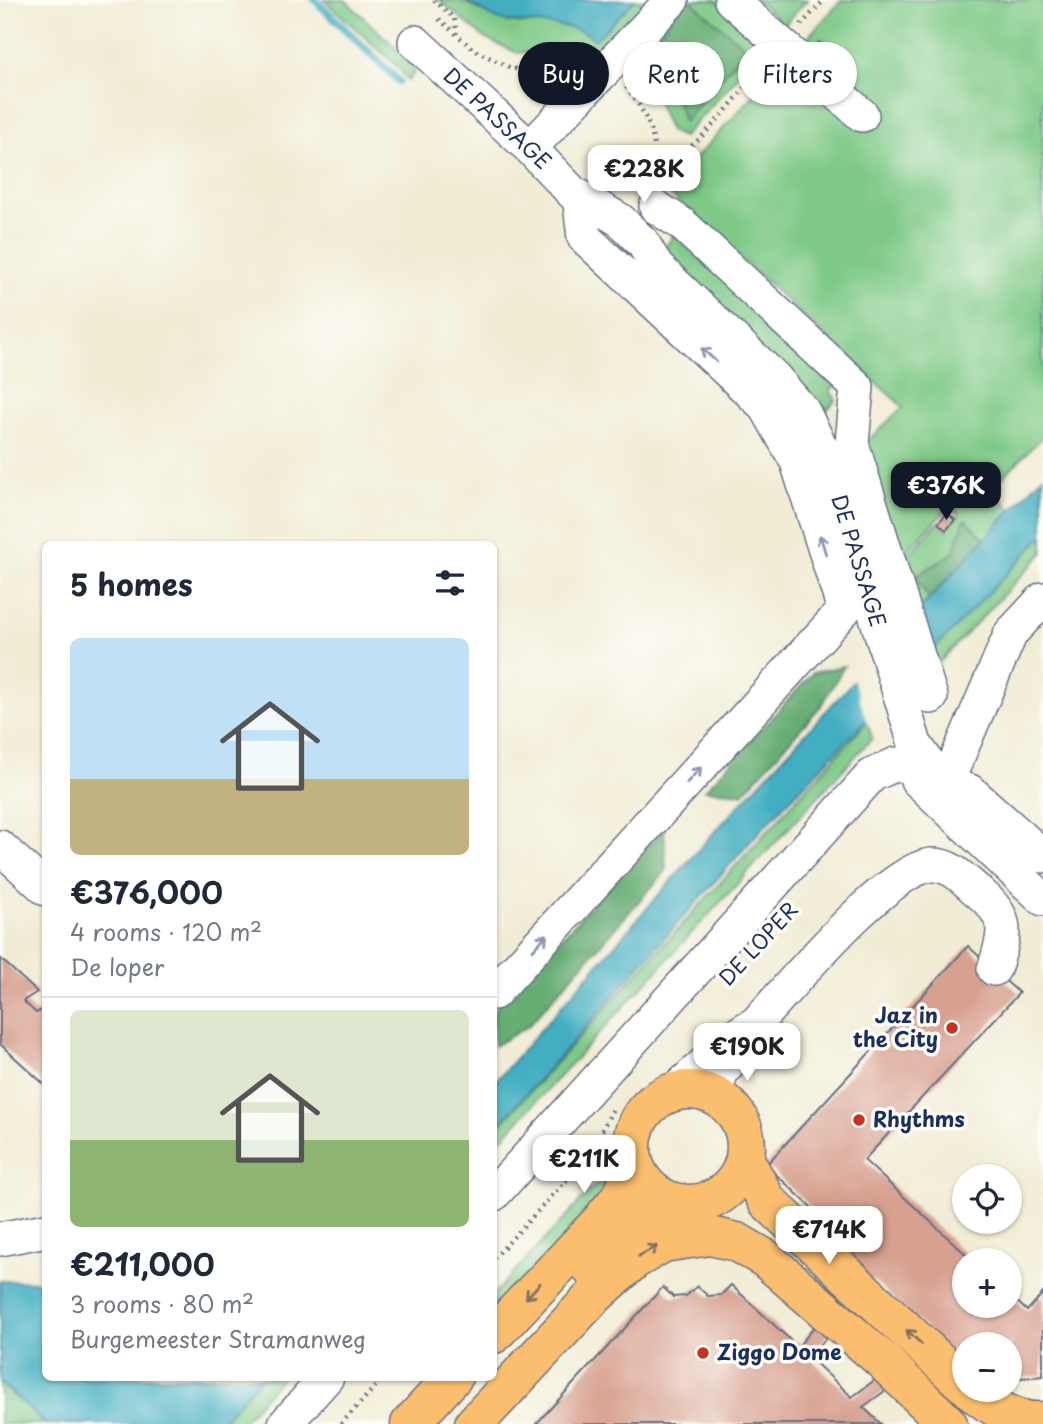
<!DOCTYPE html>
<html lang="en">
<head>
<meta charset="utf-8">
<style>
	:root { --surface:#fff; --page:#f6f6f7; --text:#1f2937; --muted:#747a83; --line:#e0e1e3; --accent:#111827 }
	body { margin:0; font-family:"Playpen Sans",sans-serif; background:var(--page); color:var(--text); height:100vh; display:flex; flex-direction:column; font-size:26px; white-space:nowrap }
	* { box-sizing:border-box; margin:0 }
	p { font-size:23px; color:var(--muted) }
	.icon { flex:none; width:38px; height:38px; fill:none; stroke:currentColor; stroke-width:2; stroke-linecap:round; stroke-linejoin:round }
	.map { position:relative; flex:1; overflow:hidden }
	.side { position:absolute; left:42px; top:541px; width:455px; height:840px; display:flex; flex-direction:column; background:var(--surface); border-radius:10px; box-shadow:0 2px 5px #0004 }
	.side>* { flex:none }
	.hud { position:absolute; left:518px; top:42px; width:420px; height:63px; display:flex; gap:14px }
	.buttons { position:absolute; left:952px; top:1164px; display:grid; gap:14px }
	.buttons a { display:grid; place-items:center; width:70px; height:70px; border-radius:50%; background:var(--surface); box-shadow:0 2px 5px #0004; font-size:35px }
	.price { position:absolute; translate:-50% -60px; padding:0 16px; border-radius:14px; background:#fff; color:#222; font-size:23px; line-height:46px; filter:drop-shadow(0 2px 4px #0008) }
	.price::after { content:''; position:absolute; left:50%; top:42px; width:21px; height:16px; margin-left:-10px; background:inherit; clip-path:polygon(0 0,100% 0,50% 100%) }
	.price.selected { background:var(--accent); color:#fff }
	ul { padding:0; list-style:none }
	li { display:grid; align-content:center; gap:14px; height:371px; padding:0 28px }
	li+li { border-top:2px solid var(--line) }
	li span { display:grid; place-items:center; height:217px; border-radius:10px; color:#555 }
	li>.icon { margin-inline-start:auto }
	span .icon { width:126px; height:126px; fill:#fffc; stroke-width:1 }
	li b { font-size:30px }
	h2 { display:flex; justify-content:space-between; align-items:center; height:84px; padding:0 28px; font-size:30px }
	.chip { padding:0 24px; border-radius:32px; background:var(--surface); box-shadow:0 2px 5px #0004; font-size:24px; line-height:63px }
	.chip.selected { background:var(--accent); color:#fff }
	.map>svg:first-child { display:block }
	.green { fill:#7ec986; stroke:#4c7c72; stroke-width:2 }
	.forest { fill:#66ad73; stroke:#406e68; stroke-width:2 }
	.water { fill:#42aec1; stroke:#2e6e90; stroke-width:2 }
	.pier { fill:#f1ecd4 }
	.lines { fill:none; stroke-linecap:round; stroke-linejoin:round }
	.stream { stroke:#42aec1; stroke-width:8 }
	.building { fill:#d7a08f; fill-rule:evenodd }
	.minor-casing { stroke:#667187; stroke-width:36 }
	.major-casing { stroke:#667187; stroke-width:41 }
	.path { stroke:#667187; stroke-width:4.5; stroke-dasharray:2 5; stroke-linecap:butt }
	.minor { stroke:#fff; stroke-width:33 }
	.major { stroke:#fbbd6e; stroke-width:38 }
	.tree { fill:#8c9d9a }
	.oneway { stroke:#8d97ae }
	.oneway2 { stroke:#806f65 }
	.poi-dot { fill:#c8321e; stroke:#fdfcf7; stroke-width:2.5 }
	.labels { text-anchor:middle; stroke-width:7; stroke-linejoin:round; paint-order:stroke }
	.street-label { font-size:21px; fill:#1b2f5e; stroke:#fdfcf7 }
	.poi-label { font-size:21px; font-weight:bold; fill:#1b2f5e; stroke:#fdfcf7; text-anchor:start }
</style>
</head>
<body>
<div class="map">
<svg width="1043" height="1424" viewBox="0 0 1043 1424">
	<rect width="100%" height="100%" fill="#fdfcf7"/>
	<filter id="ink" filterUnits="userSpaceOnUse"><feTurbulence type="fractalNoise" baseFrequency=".0143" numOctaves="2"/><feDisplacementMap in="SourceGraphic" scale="14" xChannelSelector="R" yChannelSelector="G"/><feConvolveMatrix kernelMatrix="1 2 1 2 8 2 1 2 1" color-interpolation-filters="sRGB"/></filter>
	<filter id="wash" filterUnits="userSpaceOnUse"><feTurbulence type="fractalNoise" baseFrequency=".00686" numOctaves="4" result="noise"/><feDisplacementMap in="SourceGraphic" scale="28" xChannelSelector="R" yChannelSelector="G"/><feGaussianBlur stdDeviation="1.57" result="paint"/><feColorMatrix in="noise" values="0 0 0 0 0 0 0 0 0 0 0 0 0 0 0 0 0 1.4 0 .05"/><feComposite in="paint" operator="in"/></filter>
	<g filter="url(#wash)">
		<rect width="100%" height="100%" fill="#f1ecd4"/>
		<path class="green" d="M324,0H345L412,63L414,73L408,81L398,67Z
			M439,0C476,0 471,9 500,20C528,29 574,16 595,40L635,0H660L609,56L567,48L518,53L486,39Z
			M682,0H716L767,44L683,137L670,131L653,92L623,64Z
			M756,0H807L784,25Z
			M842,0H1043V436L991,489L1012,510L985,539L965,520L953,553L915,577L929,598L915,616L899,565L938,523L946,530L959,514L950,506L897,561L863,445L903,407L666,190Z
			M674,234L837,383L830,391L836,400L820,417L665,248Z
			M1043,530V553L932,670L928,654Z
			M867,722L872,738L494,1147V1131Z
			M604,1176L613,1184L494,1314V1294Z
			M262,1377H282L240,1424H219Z
			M0,1383L45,1424H0Z"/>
		<path class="forest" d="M686,0H690L746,48L684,122L656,37Z
			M965,519L985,539L929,598L915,577L953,553Z
			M844,666L821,706L743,793L705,790L813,673Z
			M664,828L666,871L528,1026L494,1046V1010Z"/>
		<path class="water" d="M465,0H635L595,40C579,21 529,25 504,21C492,18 476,7 465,0Z
			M1043,476V536L760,831L494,1130V1083L707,840Z
			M0,1281L45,1282L46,1377H262L219,1424H46L0,1382Z"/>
		<path class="pier" d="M916,609L932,660L868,726L853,678Z"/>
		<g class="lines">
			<path class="stream" d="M315,0L399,81"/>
		</g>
		<g id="blocks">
			<path class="building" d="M819,42L829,50L821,59L811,51Z
				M947,513L955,520L946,530L938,523Z
				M968,946L1019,993L864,1160L972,1260H964V1306H1010V1295L1027,1311L1043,1293V1376L1010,1379V1344H964V1364L945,1347L863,1407L881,1424H536L663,1287L673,1297L686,1296L697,1286L708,1296L721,1295L731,1285L798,1347L861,1268L832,1242L840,1234L766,1165ZM873,1280L934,1336L852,1397L810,1358Z
				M0,958L37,992L23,1001L36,1013L46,1008V1086L0,1044Z"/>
		</g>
	</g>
	<g filter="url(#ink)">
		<use href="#blocks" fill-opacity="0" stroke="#667187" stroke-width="2"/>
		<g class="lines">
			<defs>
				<path id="minor" d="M731,0L862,115
					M415,42L530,148L591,212
					M530,148L672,0
					M579,196L620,220L643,243L657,267L774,377L803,411L829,464L915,744L939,778L949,786L970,791L1043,856
					M656,207L682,224L857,387L852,444L931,697
					M917,780L1043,899
					M0,847L46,889
					M494,993L844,610L797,462L766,407L584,237L579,196
					M671,1093C700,1072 723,1039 755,1024C788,989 888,867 932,865C952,864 966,882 981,894C1011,919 1005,936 994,969
					M715,1096L721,1073L740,1051
					M494,1194L872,775L896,764L933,772L953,768L1011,633L1043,599
					M0,1239L46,1230
					M285,1424L327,1377"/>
				<path id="major" d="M632 1147a57 57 0 1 1 114 0a57 57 0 1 1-114 0Z
					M745,1160L767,1201L964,1384
					M592,1269L642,1218L677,1204
					M494,1334L600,1222L622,1195L634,1165
					M971,1390C988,1405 1019,1424 1043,1421
					M410,1424L453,1377
					M474,1424L592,1298L634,1260L663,1243L710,1236L737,1242L766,1259L882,1360L948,1424"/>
			</defs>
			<use href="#minor" class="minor-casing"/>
			<use href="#major" class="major-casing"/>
			<path class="path" d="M434,0L454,18L457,34
				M439,19L474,50L513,69L568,66
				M801,25L824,0
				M626,87C649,115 659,143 654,179
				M656,167C696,155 736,96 764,65
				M494,1258L588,1157L614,1107
				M341,1424L384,1377"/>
			<use href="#minor" class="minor"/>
			<use href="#major" class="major"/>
		</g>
		<circle class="tree" cx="756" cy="82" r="10"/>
		<defs><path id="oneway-shaft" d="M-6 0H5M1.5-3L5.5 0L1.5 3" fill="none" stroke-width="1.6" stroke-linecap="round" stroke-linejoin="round" transform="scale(1.75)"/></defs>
		<g class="oneway">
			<use href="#oneway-shaft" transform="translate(709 355) rotate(-138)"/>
			<use href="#oneway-shaft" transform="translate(823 545) rotate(-107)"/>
			<use href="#oneway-shaft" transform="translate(694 775) rotate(-47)"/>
			<use href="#oneway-shaft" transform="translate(540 942) rotate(-47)"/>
		</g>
		<g class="oneway2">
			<use href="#oneway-shaft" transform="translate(648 1251) rotate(-30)"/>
			<use href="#oneway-shaft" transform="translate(533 1291) rotate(133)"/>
			<use href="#oneway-shaft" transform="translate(914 1337) rotate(-137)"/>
		</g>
	</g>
	<g class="poi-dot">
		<circle cx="952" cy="1028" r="7"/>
		<circle cx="859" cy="1120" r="7"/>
		<circle cx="703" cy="1353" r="7"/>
	</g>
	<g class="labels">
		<g class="street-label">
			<text transform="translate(497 119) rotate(43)" y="7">DE PASSAGE</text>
			<text transform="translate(858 561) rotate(73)" y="7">DE PASSAGE</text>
			<text transform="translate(759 944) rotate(-47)" y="7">DE LOPER</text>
		</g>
		<g class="poi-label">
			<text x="938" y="1023" text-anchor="end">Jaz in<tspan x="938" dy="24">the City</tspan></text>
			<text x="873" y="1127">Rhythms</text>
			<text x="717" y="1360">Ziggo Dome</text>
		</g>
	</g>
</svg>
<div class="buttons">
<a><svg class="icon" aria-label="locate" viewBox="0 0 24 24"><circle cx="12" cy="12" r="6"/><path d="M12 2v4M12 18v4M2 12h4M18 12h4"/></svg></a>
<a>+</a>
<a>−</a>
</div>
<b class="price" style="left:644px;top:205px">€228K</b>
<b class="price selected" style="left:946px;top:522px">€376K</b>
<b class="price" style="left:747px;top:1083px">€190K</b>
<b class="price" style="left:584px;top:1195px">€211K</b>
<b class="price" style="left:829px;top:1266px">€714K</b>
<div class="hud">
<a class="chip selected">Buy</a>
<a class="chip">Rent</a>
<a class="chip">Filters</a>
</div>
<section class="side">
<h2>5 homes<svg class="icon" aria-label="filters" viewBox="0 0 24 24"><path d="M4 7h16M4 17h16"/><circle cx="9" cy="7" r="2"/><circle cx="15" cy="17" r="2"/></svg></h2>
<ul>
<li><span style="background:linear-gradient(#bfe0f5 65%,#c2b280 0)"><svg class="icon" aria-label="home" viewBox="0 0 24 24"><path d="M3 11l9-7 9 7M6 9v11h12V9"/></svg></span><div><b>€376,000</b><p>4 rooms · 120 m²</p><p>De loper</p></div></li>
<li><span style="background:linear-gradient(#dfe7d0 60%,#8fb573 0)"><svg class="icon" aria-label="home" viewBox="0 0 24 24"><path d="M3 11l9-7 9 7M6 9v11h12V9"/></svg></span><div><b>€211,000</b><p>3 rooms · 80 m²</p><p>Burgemeester Stramanweg</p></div></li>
</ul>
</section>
</div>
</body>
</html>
